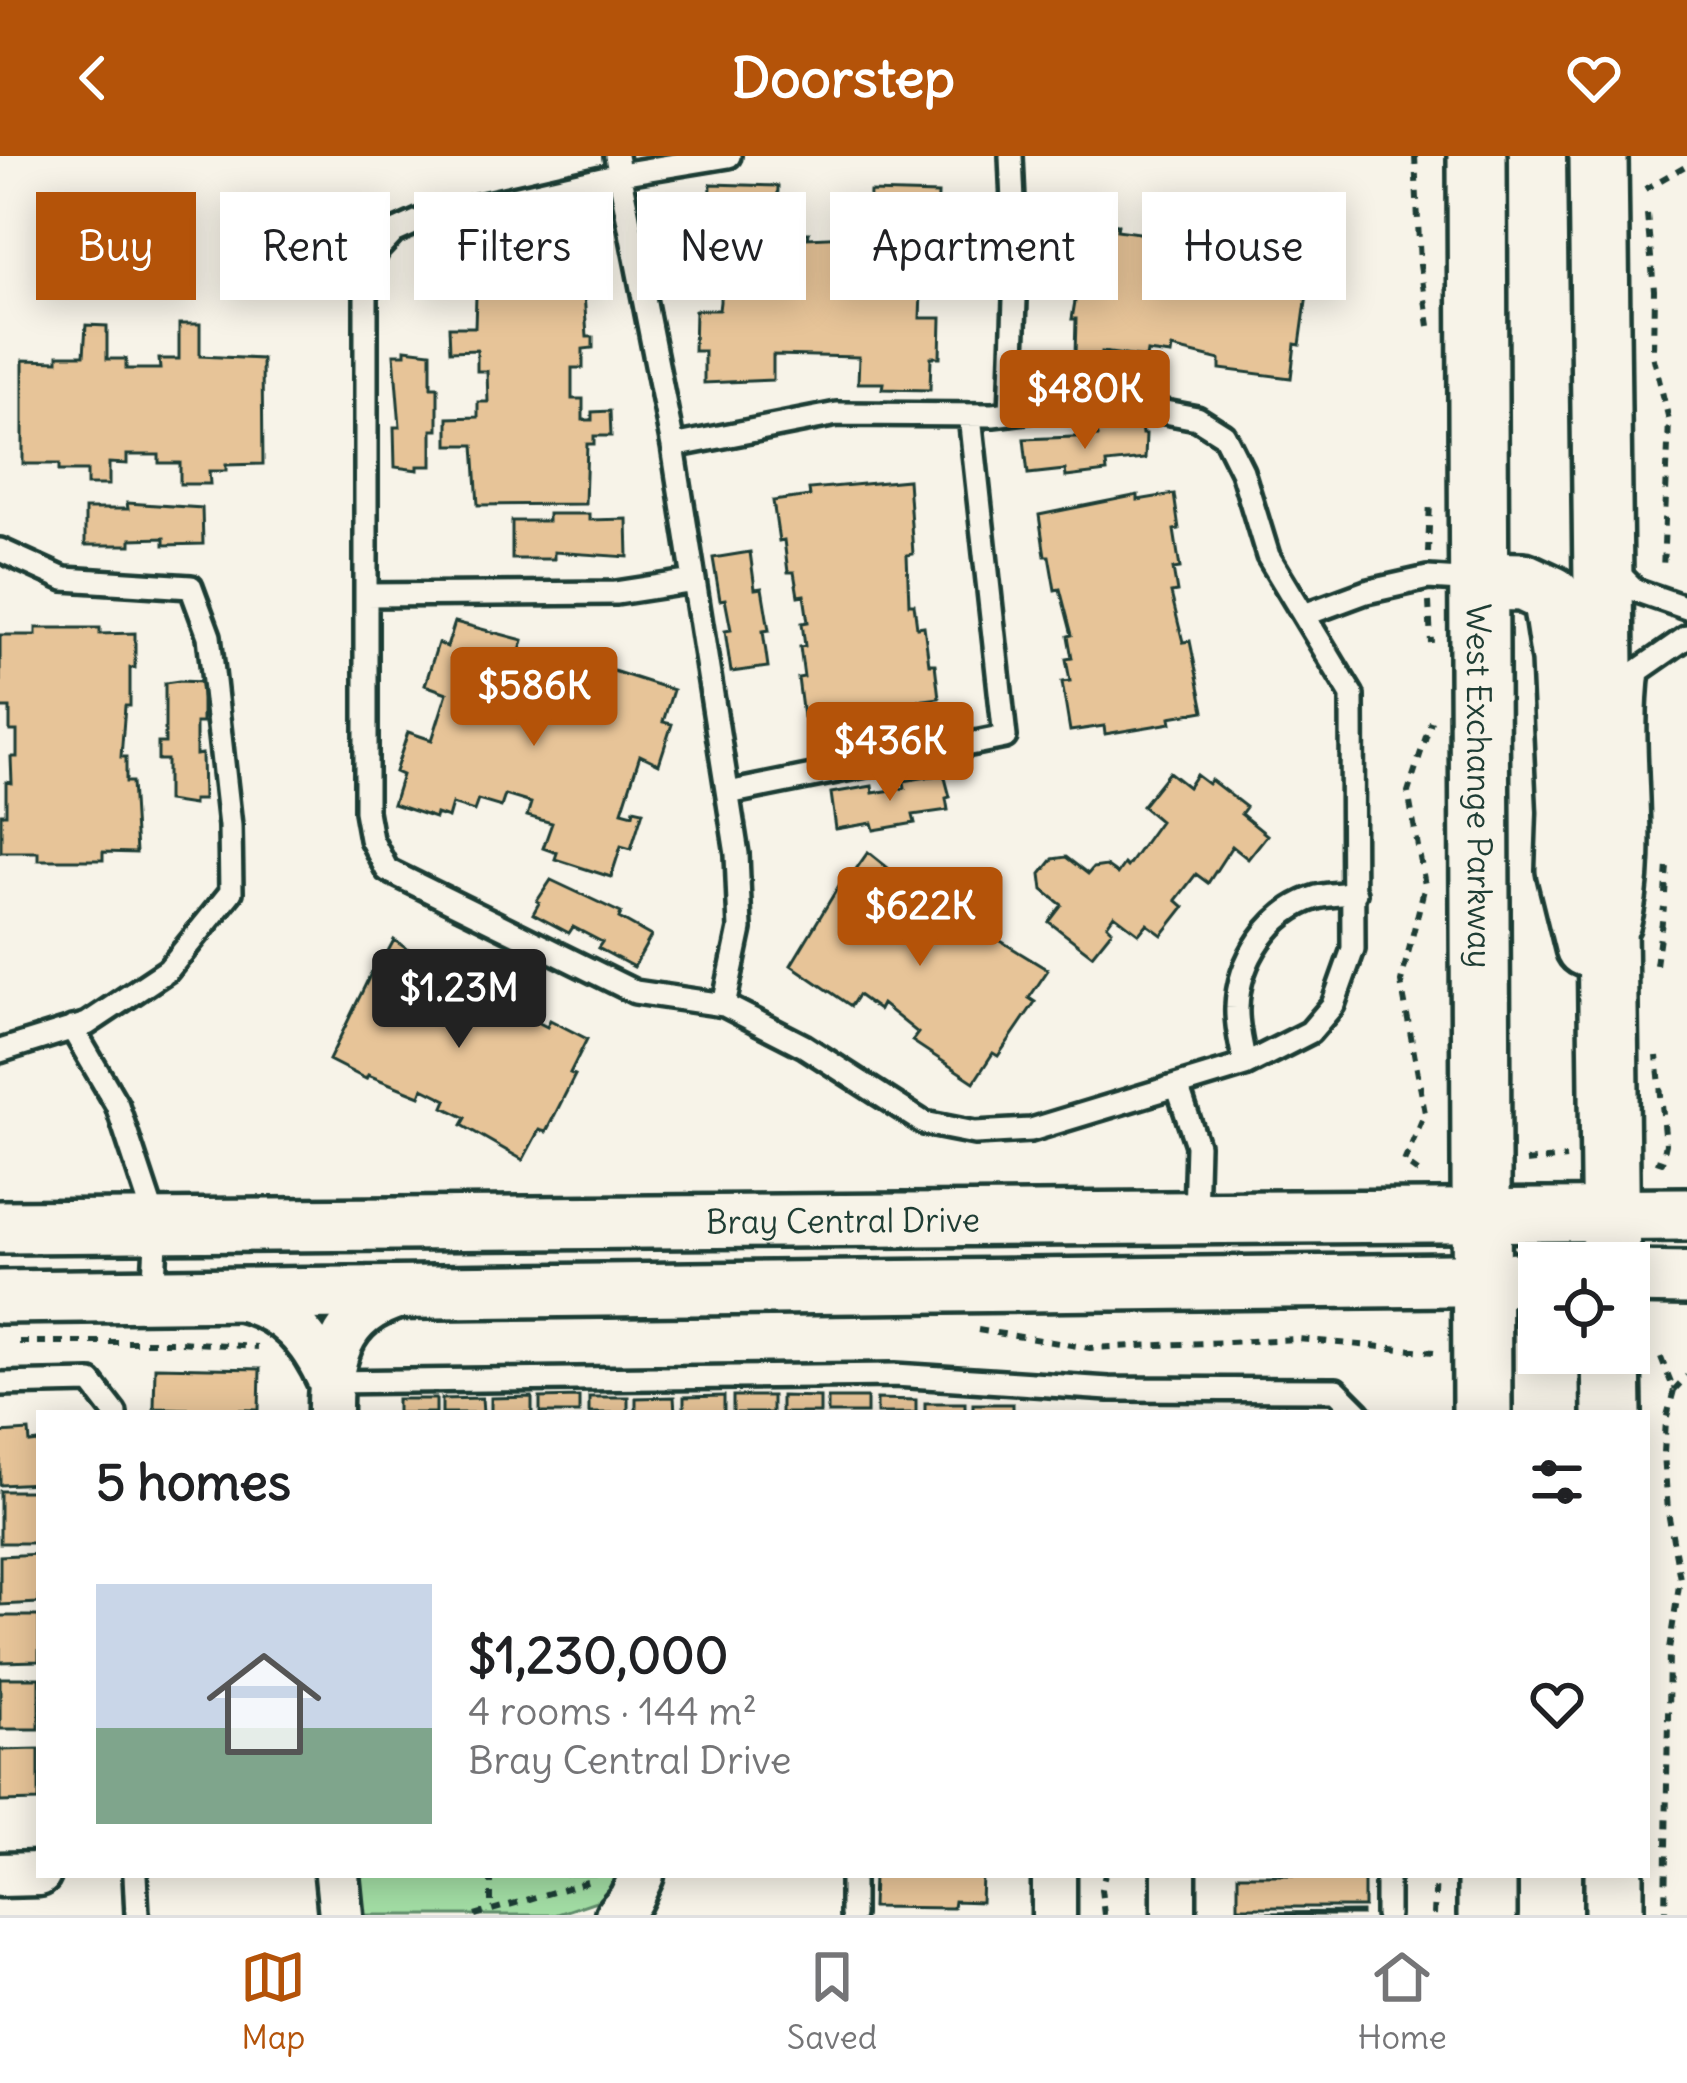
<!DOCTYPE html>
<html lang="en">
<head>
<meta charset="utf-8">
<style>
	:root { --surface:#fff; --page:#f6f6f6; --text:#202124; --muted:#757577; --line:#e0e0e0; --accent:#b45309 }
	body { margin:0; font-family:Delius,sans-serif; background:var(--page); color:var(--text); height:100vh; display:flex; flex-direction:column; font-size:45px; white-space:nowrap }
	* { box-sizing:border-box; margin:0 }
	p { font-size:39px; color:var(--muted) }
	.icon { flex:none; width:66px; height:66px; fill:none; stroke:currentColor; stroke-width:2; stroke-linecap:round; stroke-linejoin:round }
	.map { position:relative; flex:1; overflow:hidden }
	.sheet { position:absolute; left:36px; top:1254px; width:1614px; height:468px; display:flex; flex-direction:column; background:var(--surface); border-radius:0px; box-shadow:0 6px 30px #0003 }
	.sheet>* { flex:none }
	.top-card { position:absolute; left:36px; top:36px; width:1617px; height:108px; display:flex; gap:24px }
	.buttons { position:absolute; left:1518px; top:1086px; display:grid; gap:24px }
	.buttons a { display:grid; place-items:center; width:132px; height:132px; border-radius:0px; background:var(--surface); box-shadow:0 6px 30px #0003; font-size:60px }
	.price { position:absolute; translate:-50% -102px; padding:0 27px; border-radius:12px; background:var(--accent); color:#fff; font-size:39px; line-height:78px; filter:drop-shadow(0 3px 6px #0008) }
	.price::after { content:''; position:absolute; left:50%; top:72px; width:36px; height:27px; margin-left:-18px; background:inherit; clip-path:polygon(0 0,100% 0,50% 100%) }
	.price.current { background:#222; color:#fff }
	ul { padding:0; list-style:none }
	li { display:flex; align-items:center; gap:36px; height:300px; padding:0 60px }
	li+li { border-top:3px solid var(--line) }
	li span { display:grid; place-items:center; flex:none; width:336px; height:240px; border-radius:0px; color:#555 }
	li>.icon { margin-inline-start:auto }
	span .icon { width:144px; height:144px; fill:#fffc; stroke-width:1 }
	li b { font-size:51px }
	h2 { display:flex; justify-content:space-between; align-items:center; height:144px; padding:0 60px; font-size:51px }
	.tag { padding:0 42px; border-radius:0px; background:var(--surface); box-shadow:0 6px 30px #0003; font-size:42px; line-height:108px }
	.tag.current { background:var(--accent); color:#fff }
	header { display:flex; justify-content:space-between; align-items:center; height:156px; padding:0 60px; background:var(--accent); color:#fff; font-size:54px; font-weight:700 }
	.dock { display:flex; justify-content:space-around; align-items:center; height:168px; border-top:3px solid var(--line); background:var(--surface); font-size:33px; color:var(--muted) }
	.dock a { display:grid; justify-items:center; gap:6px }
	.dock .current { color:var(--accent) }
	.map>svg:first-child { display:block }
	.green { fill:#a2dda4; stroke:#608d6c; stroke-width:3 }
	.building { fill:#e7c498; stroke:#1f3d34; stroke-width:3 }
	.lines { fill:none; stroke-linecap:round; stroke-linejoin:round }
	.service-casing { stroke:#1f3d34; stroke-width:30 }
	.minor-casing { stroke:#1f3d34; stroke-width:51 }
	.tertiary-casing { stroke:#1f3d34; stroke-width:60 }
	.secondary-casing { stroke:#1f3d34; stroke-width:66 }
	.path { stroke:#1f3d34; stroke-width:6; stroke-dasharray:9 9; stroke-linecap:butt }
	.service { stroke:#f7f3e8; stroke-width:21 }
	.minor { stroke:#f7f3e8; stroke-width:42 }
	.tertiary { stroke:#f7f3e8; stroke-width:51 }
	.secondary { stroke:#f7f3e8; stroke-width:57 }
	.labels { text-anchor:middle; stroke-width:12; stroke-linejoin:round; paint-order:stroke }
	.street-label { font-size:33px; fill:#1f3d34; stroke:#f7f3e8 }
</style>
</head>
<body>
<header><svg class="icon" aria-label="back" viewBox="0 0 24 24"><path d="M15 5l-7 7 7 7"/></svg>Doorstep<svg class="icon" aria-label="heart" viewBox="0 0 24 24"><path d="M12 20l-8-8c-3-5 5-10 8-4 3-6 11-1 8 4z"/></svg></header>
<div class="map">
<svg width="1687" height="1759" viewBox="0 0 1687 1759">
	<rect width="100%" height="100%" fill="#f7f3e8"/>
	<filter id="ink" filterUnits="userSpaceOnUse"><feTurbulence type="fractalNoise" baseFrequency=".00833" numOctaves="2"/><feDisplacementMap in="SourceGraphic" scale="24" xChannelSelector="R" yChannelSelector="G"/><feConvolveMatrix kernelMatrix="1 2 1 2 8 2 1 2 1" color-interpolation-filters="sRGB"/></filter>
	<g filter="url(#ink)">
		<path class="green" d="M357,1719H623L605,1742L555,1759H358Z"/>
		<path class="building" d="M711,28L778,30L777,77H809L808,82L868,79L870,36L938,38L937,70H945L944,111H922L920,162H941L940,201H931L930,234L882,233L883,227H858L859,201L773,199V224L704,227V195H694L695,154H719L720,146L721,102H698L699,61H710Z
			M1089,64L1118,68L1117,74L1161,80L1183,86V90L1211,94L1212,88L1266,94L1267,83L1307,88L1302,123L1309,124L1300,189L1295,188L1291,222L1220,213V204L1172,192L1171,199L1147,196L1146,202L1102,196L1101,203L1075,199L1076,163H1072Z
			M582,108L587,181H593V192L583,193V212H572V243H583V264H592V256L610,255L611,280H594V288H587L585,348L478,349L474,289H448V262L478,261V246H488L487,215H477V194L450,195L449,171H475L477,109Z
			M179,168H200V200L262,203L263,308L226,309V315H209L210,328H180V307H159V299H127V308L109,307V329H87V315H59V308H23V204L58,205V199H84L86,169L107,170V203H126V213H160L159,203H179Z
			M405,193L431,196V231H438V274H432V310H418V314L395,311L394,271H400L394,198H405Z
			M1141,269L1142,278H1146L1145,303L1106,307L1107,316L1066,321L1065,314L1028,318L1024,283L1098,280L1097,274Z
			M908,324L913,398L907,399L909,448H914L917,471L924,470L929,508H935L939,542L903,547L904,552L803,561L798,522L804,521L800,491L805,490L802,467L808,466L804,439L798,440L794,416H788L784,384L779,385L773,345L810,340L809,333Z
			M1174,338L1179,373L1174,374L1180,412L1173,413L1177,436L1171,437L1183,486L1190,485L1204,555L1170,561L1171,567L1105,578L1104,570L1070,575L1062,526L1070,525L1066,503L1072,502L1068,480L1072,479L1060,433L1055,434L1049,400H1045L1039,359L1138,339V344Z
			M127,347L202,352L203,388L164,389V382L131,383V389H85V353H128Z
			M548,358H589V364L627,363L628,401L554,396V403H512V365H548Z
			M750,396L755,433L762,432L769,474L763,475L768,511L731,516L725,475L731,474L725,443L720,444L713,402Z
			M455,466L523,484L511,530L539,538L538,542L594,555L607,513L673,534L663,566L672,568L659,608L640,599L622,655L633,658L634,653L643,655L631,693L621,690L611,721L555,703L557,697L543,692L552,667L527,660L531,647L505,639L501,651L478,644L474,655L452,648L448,662L436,658L435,662L393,648L402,619L395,616L408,576L432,584L434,578L447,537L425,529L438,487L447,491Z
			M36,472H100V478L135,477V512H130V550H125L121,601H126V626H132L136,697L103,696V704H38V696H1V658H6V626L12,627L11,601H17V575H10V552H0V479H36Z
			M179,525L202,526V567H196V599L202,598L203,644H193V649L167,645V604H158V587H165V527Z
			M1169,616L1188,631L1196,619L1208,628L1211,624L1246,651L1241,658L1267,679L1248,703L1232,690L1208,727L1196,718L1176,744L1184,751L1162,779L1147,768L1139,778L1114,759L1107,769L1112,774L1092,799L1049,766L1062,749L1043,734L1041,718L1053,703L1066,701L1088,718L1093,712L1106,710L1117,718L1124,708L1127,711L1160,665L1142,650Z
			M944,618L950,641L946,642L948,654L913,659L915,667L874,674L872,667L836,673L831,637L872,630L873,637L905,632L904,625Z
			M868,696L888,712L886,716L922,740L920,743L940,757L938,760L959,774L963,771L982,783L986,776L1048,814L1029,842L1035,846L998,900L993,897L974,926L912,885L918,877L882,848L879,854L858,839L851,850L791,809L843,723L847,726Z
			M551,724L621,757L619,762L651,780L634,811L598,792L602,786L573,771L569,777L533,758L539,747L537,745Z
			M394,784L416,799L413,804L453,825L472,841L517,862L520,857L547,871L550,864L587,883L570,917L575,919L546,976L539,974L523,1004L462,969L466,962L444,951L447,944L423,932L420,940L368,919L366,923L329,904L374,811L378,814Z
			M155,1211L260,1213L259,1254L154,1252Z
			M724,1240V1257H684V1241Z
			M733,1240H772V1257H733Z
			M781,1240L820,1241V1257H781Z
			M532,1241V1257H491V1242Z
			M579,1241V1257H540V1242Z
			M589,1241H628V1257H589Z
			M674,1241L675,1257H636V1242Z
			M482,1242L483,1257H442V1243Z
			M828,1242H867V1257H828Z
			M397,1243H436V1257H397Z
			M877,1243L916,1244V1257H877Z
			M925,1247H965V1257H925Z
			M973,1248H1013V1257H973Z
			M29,1275L30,1287L39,1286V1327L0,1329V1277Z
			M0,1335H39V1387H0Z
			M39,1398V1447L0,1449V1400Z
			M0,1460H39V1505L0,1506Z
			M0,1522H39V1573H0Z
			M39,1593V1645L0,1646V1594Z
			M873,1719H982L981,1746L954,1745L953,1752L872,1751Z
			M1238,1719H1364V1751H1238Z
			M1361,1756V1759H1252V1757Z"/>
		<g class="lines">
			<defs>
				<path id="service" d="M616,0L673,290L737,698L740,773L724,849
					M1011,0L1016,115L1011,257
					M673,290L837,258L993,259L1106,245L1197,262L1224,279L1242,315L1268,400L1352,539L1353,793L1333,849L1310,876L1245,909L1031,974L975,977L924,967L804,890L724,849L635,836L387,714L371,683L366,655V116L378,93L394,76L425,62L620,18L729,0
					M0,394L64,423L191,431L209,480L230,670L231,736L168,814L87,868L0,895
					M1611,410L1635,434L1687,452
					M366,439L616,437L694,425
					M1304,459L1366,436L1428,422L1478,425
					M728,637L1005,581L970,260
					M1628,772C1650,693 1627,599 1638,515L1687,481
					M72,872L117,949L157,1070L153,1140
					M1245,909C1242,891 1236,870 1237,852C1238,805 1270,755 1317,741C1329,738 1343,738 1355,737
					M1178,932L1197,989L1195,1060
					M330,1226L895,1219L1109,1233L1336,1234L1359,1257
					M0,1228L91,1226L115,1257
					M135,1719L137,1759
					M852,1719V1759
					M1387,1719V1759"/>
				<path id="minor" d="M239,1142C285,1154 311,1182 330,1226
					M330,1257C329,1196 344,1151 410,1138
					M0,1719L39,1718
					M337,1719L341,1759
					M1054,1719V1759
					M1174,1719V1759
					M617,1759L630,1744L642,1719"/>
				<g id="tertiary">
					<path id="s1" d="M0,1071L1687,1058"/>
					<path d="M1629,1121L1687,1122"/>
					<path d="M0,1141L1539,1123"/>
				</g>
				<g id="secondary">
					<path id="s2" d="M1477,0L1482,1257"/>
					<path d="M1598,0L1611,1107"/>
					<path d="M1478,425L1523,426L1551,439L1561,504L1568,656L1566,714L1585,791"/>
					<path d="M1611,1197L1612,1257"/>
					<path d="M1487,1719V1759"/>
					<path d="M1614,1719V1759"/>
				</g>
			</defs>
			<use href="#service" class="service-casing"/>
			<use href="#minor" class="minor-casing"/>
			<use href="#tertiary" class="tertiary-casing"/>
			<use href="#secondary" class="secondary-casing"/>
			<path class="path" d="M1415,0L1420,109L1429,170
				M1645,33L1687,9
				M1647,58L1654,134L1653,199L1669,264L1663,414
				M1428,397L1430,344
				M1429,446L1431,487
				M1665,738L1667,709
				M1656,809L1664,751
				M1656,1004L1662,1006L1666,988L1657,900
				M1526,1006L1566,1002
				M1418,1016L1404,1006L1425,957L1401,826L1425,729L1408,636L1431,565
				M978,1174L1090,1192L1298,1183L1434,1196
				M19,1186H180L257,1191
				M1661,1201L1674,1234L1666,1264L1664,1297L1668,1356L1680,1423L1669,1494L1665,1759
				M1674,1234L1687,1220
				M491,1719V1755
				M475,1759L594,1724
				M1104,1759L1101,1733L1105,1719
				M1434,1759L1436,1719"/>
			<use href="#service" class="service"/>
			<use href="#minor" class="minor"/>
			<use href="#tertiary" class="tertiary"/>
			<use href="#secondary" class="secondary"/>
		</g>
	</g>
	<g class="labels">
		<g class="street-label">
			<text dy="12" stroke="none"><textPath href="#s2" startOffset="630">West Exchange Parkway</textPath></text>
			<text dy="12" stroke="none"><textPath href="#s1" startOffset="843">Bray Central Drive</textPath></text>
		</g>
	</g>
</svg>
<div class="buttons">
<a><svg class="icon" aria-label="locate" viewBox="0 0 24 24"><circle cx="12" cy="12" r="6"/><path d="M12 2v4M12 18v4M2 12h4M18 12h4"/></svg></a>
</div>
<b class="price" style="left:1085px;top:296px">$480K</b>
<b class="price" style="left:534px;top:593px">$586K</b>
<b class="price" style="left:890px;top:648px">$436K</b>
<b class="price" style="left:920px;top:813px">$622K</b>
<b class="price current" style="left:459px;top:895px">$1.23M</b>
<div class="top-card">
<a class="tag current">Buy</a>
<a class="tag">Rent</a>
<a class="tag">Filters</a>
<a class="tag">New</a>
<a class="tag">Apartment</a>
<a class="tag">House</a>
</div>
<section class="sheet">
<h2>5 homes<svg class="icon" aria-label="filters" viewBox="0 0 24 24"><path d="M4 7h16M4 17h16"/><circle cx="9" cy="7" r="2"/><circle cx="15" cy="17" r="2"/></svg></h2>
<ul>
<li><span style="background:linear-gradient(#c9d6e8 60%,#7fa58c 0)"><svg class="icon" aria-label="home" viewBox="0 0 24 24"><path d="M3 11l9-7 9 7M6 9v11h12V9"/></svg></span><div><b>$1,230,000</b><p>4 rooms · 144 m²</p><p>Bray Central Drive</p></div><svg class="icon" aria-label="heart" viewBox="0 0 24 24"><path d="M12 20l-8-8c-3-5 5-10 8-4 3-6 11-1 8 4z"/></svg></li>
</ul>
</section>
</div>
<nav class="dock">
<a class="current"><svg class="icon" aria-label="map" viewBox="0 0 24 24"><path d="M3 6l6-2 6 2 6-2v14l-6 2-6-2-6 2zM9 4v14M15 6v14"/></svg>Map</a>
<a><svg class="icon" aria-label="saved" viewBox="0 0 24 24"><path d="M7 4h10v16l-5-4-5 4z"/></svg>Saved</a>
<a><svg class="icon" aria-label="home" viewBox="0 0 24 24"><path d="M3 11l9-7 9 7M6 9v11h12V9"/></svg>Home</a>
</nav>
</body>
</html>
